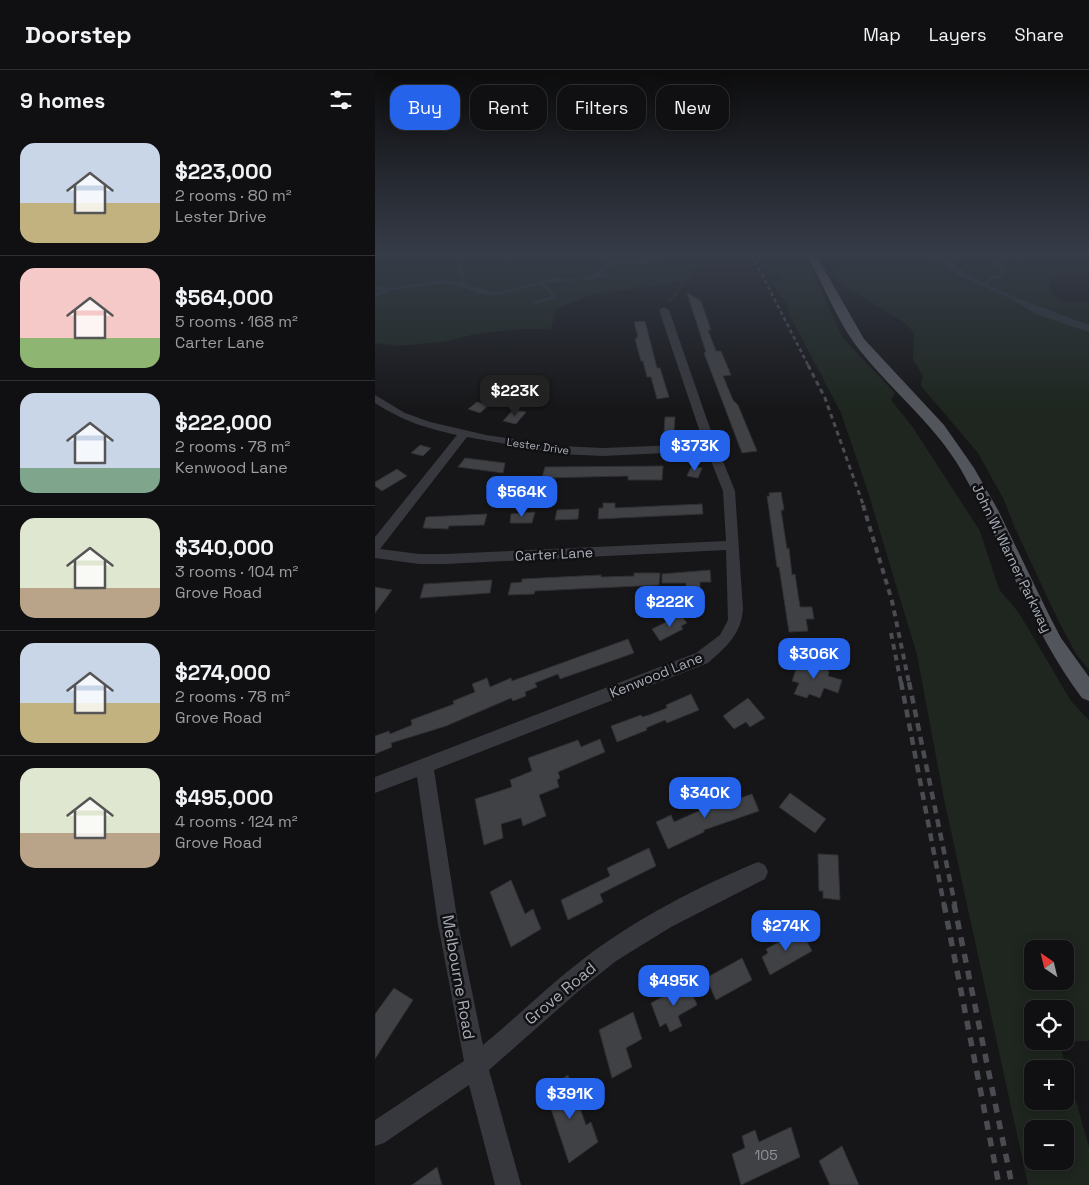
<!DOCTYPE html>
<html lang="en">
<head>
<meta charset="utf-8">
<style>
	:root { --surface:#101012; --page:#19191b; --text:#f1f3f6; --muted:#9c9d9f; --line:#303032; --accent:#2563eb }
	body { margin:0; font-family:"Space Grotesk",sans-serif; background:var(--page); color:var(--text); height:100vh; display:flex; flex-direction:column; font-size:19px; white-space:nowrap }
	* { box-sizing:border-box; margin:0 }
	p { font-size:16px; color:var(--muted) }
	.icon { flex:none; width:28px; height:28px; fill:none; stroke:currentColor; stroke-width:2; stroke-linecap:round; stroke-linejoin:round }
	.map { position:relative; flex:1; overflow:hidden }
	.drawer { display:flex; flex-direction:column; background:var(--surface); width:375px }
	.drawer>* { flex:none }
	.top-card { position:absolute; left:15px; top:15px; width:475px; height:45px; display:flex; gap:10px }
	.needle { width:32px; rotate:325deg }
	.tools { position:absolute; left:649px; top:870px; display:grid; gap:10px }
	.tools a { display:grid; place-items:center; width:50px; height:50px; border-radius:10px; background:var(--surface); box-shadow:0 2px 12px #0003,0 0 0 1px var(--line); font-size:25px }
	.price { position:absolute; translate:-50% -42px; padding:0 11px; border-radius:10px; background:var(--accent); color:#fff; font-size:16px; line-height:32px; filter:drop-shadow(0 1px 2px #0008) }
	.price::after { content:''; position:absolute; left:50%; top:30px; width:15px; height:11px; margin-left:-8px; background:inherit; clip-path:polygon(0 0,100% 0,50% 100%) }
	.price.active { background:#222; color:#fff }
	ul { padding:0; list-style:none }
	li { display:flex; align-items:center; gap:15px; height:125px; padding:0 20px }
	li+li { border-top:1px solid var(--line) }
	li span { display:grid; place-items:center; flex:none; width:140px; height:100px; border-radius:15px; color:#555 }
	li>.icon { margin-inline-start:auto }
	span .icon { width:60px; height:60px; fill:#fffc; stroke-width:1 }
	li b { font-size:21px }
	h2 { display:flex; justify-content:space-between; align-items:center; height:60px; padding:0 20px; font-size:21px }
	.chip { padding:0 18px; border-radius:15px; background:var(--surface); box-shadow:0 2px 12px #0003,0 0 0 1px var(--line); font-size:18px; line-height:45px }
	.chip.active { background:var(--accent); color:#fff }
	header { display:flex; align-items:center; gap:30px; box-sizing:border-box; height:70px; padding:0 25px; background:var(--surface); border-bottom:1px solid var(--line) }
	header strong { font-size:24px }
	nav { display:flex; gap:28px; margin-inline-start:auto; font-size:18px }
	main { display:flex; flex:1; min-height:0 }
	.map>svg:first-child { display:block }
	.green { fill:#1e261f; fill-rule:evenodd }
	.water { fill:#2c353c }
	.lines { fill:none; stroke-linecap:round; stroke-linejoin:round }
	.stream { stroke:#2c353c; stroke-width:2.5 }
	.building { fill:#404145; stroke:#303034 }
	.minor { fill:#37383d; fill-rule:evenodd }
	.major { fill:#53555c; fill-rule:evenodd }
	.rail-far4 { stroke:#4a4c52; stroke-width:2.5; stroke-dasharray:4 3; stroke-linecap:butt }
	.rail-far3 { stroke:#4a4c52; stroke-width:3; stroke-dasharray:5 4; stroke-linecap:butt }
	.rail-far2 { stroke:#4a4c52; stroke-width:4; stroke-dasharray:6 5; stroke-linecap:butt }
	.rail-far1 { stroke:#4a4c52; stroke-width:4.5; stroke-dasharray:8 6; stroke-linecap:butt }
	.rail { stroke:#4a4c52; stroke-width:5.5; stroke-dasharray:9 8; stroke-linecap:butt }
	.labels { text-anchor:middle; stroke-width:5; stroke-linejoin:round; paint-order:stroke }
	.far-street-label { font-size:11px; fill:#a8adb8; stroke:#111113 }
	.street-label { font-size:14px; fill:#a8adb8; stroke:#111113 }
	.near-number-label { font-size:14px; fill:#8e929b }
	.near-street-label { font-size:16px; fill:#a8adb8; stroke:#111113 }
</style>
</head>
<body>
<header>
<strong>Doorstep</strong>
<nav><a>Map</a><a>Layers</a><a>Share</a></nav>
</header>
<main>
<section class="drawer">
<h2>9 homes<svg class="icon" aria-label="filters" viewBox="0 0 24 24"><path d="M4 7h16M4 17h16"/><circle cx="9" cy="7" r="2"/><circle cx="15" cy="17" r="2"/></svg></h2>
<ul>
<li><span style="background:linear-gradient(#c9d6e8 60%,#c2b280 0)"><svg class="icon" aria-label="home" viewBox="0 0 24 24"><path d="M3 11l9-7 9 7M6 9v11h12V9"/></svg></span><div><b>$223,000</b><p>2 rooms · 80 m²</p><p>Lester Drive</p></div></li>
<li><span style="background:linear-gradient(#f6c9c9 70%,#8fb573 0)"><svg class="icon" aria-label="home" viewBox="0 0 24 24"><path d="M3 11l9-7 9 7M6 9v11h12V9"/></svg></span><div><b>$564,000</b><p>5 rooms · 168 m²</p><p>Carter Lane</p></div></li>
<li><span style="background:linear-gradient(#c9d6e8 75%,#7fa58c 0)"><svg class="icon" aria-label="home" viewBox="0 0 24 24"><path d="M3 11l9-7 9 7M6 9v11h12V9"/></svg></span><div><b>$222,000</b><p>2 rooms · 78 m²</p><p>Kenwood Lane</p></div></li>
<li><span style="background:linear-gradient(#dfe7d0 70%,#b9a48a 0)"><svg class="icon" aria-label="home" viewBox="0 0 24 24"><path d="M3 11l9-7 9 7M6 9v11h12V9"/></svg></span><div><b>$340,000</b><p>3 rooms · 104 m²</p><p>Grove Road</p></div></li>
<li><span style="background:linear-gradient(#c9d6e8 60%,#c2b280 0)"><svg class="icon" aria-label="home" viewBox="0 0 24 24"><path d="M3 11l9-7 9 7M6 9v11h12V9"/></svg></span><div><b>$274,000</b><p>2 rooms · 78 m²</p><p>Grove Road</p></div></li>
<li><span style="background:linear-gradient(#dfe7d0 65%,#b9a48a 0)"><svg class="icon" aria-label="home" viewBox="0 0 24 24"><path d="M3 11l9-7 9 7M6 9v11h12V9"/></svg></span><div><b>$495,000</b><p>4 rooms · 124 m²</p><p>Grove Road</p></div></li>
</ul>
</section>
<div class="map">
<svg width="714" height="1115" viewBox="0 0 714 1115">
	<rect width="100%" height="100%" fill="#161618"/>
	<path class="green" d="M0,185H15L24,189L76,195L117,185H332L296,232H292L309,211L216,225L181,239L176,259H147L101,264L68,272L23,276L0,273Z
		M382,185H410L418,189L428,186L437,200L467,267L520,323L516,330L537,356L605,461L624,519L644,543L696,631L714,650V971L684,972L714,1077V1115H653L569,729L542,585L493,422L466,343L411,238L414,234C407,228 401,221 397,211L404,210L406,206L392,205ZM658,879H690V911H658ZM658,939H690V971H658ZM658,999H690V1031H658ZM658,1059H690V1091H658Z
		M456,185H555L586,207L636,229L650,238L714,262V600L701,584L683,550L640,458L629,430L603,383L546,316L548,306L538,290L539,263L530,253L463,212L459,203L466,195Z
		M565,185H714V204C698,204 686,202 674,213C678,235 697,231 714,232V255L660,236L598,208L585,196Z"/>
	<path class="water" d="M267,185H284C275,198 264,194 251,193C245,192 237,195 231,198V202L234,204L230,208L168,213L132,223L120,225L106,224L80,215L62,214L10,221L0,220V216L16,218L65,210L90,212L91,214L118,222L134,220L178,208L206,209L218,205L224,199L233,193L257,189Z
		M555,185H565L573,189L598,208L647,230L714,255V262L661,244L636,229L586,207Z"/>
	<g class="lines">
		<path class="stream" d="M83,185L84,196L89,210L87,214
			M327,187L330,185
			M610,215L618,207L625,206L626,202L629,201L620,192L626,188L624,185
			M0,225L12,220
			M159,233L180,227L166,212"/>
	</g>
	<path class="building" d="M312,223L326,231L336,260H333L341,281H346L356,305L348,306L358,330L363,335L382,381L367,383L329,283L331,282Z
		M270,251L282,298H285L294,327L282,329L276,307H272L268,291H266L260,269L263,267L259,252Z
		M102,332L114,335L105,343L93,339Z
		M138,340L151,342L141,354L128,351Z
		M290,347H300L299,362H289Z
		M45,375L56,378L48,386L36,383Z
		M90,388L130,393L128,403L83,397Z
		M288,396L287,410H253V406L167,408L170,397Z
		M316,397L327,398L323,408L312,406Z
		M22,399L32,406L7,421L0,416V412Z
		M406,422L409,440H406L412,479L414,478L417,505L420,504L425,537H437L439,549H431L433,561L414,562L404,497H402L392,426H395L394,423Z
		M228,433H240V438L327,434L328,444L223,449L224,438H228Z
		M204,439L203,449L180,450L182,440Z
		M160,442L157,453H135L136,444Z
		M112,444L109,455L74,456L73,459L48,458L51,447Z
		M335,500L336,512H325V520L311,521V513H287V504Z
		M259,503H285L284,515L160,521L159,524L133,525L136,513L147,512V509L226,505V507L259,506Z
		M117,510L115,523L45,528L49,514Z
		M0,517L17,520L0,543Z
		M306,545L312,553L306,556L308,559L285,571L277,559Z
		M253,569L259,583L185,609L183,604L160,613L162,617L150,622L151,626L138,631L136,628L71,656L16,673L17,677L0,684V666L14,661L15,664L37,655L36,650L79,634L78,631L100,622L97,614L112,608L115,617L136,608L137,611Z
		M425,588L451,597L454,602L453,606L467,610L463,623L449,618L445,628L434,624L432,628L419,624L424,613L417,611Z
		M316,624L324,640L292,653L290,650L271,658L272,660L242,672L236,656L266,645L267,647L274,645L292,638L291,635Z
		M373,628L390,648L375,657L371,652L359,659L348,646Z
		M225,669L230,682L183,702L185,708L182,710L184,717L164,725L171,746L148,756L146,748L126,754L128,768L109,775L100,729L137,717L135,710L157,701L153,688L203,670L206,677Z
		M415,723L451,749L440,763L404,737Z
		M377,724L384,741L329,760V762L293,779L281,752L296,745L299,752L335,736L334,732L349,727L351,733Z
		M274,778L281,796L225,824L228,832L193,850L186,830L235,806L232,798Z
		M443,784L463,785L465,830L448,828V821H444Z
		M136,810L150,844L158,839L166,859L136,877L115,822Z
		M426,860L437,881L395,905L387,887L393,883L391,879Z
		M367,888L377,910L341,930L331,908Z
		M313,913L322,935L303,946L307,956L295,962L291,953L285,957L276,933Z
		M19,918L38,930L0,989V944Z
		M258,942L267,969L251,978L257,997L237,1008L224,960Z
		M193,1005L211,1055L216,1052L223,1072L194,1093L170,1021Z
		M416,1057L425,1087L366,1115L357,1084L370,1078L367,1066L380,1060L384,1072Z
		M467,1076L484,1115H455L444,1091Z
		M62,1097L67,1115H37Z"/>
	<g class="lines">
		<path class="minor" d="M289,237L294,240L337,364L360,421L368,539C366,565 351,577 333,593L59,700L83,854L108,975C142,947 172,917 207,890C259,850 322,817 383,792L390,795L393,802L390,809L296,857L241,891L207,918L114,1000L146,1115H120L94,1015L9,1073L0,1076V1050L89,991L63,854L42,707L0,723V707L321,583L345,565L353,550L351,480L71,494H44L0,488V467L82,365C50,358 28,351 0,333V325L30,343L55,352L111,365L185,376L228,378L329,374L284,240ZM92,367L185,384L228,386L332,381L348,421L351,471L71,484H44L5,479Z"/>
		<path class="major" d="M431,185H441L489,269L569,355L599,398L623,440L674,545L686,568L714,607V631L707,628C654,558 629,474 585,398C557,351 513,318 480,274C460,247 449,214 431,185Z"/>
		<path class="rail-far4" d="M377,185L434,297"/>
		<path class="rail-far3" d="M433,295L450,328L489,437"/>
		<path class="rail-far2" d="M488,435L517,531L534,613
			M516,563L526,613"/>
		<path class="rail-far1" d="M526,612L569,835
			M534,612L580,835"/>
		<path class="rail" d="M569,834L624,1115
			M579,834L637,1115"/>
	</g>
	<linearGradient id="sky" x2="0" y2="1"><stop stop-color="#0c0c0d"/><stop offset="0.54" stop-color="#363c48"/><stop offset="1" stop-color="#363c48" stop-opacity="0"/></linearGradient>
	<rect width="714" height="341" fill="url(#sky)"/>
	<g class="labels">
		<g class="far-street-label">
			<text transform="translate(163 376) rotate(8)" y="4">Lester Drive</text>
		</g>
		<g class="street-label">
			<text transform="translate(179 484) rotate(-3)" y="5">Carter Lane</text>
			<text transform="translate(637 488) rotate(64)" y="5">John W. Warner Parkway</text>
			<text transform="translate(281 605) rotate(-22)" y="5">Kenwood Lane</text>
		</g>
		<g class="near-number-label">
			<text x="391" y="1090">105</text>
		</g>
		<g class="near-street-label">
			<text transform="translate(84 907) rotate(80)" y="6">Melbourne Road</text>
			<text transform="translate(185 923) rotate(-40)" y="6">Grove Road</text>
		</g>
	</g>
</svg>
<div class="tools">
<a><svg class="needle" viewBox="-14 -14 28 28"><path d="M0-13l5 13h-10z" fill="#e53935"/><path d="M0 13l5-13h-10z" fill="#9c9d9f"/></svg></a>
<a><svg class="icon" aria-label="locate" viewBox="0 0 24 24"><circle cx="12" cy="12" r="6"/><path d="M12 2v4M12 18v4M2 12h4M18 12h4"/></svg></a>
<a>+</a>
<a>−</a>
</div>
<b class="price active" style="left:140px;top:347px">$223K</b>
<b class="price" style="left:320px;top:402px">$373K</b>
<b class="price" style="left:147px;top:448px">$564K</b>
<b class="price" style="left:295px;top:558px">$222K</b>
<b class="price" style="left:439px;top:610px">$306K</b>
<b class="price" style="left:330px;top:749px">$340K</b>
<b class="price" style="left:411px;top:882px">$274K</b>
<b class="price" style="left:299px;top:937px">$495K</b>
<b class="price" style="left:195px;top:1050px">$391K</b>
<div class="top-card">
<a class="chip active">Buy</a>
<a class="chip">Rent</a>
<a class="chip">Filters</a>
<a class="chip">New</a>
</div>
</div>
</main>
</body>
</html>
